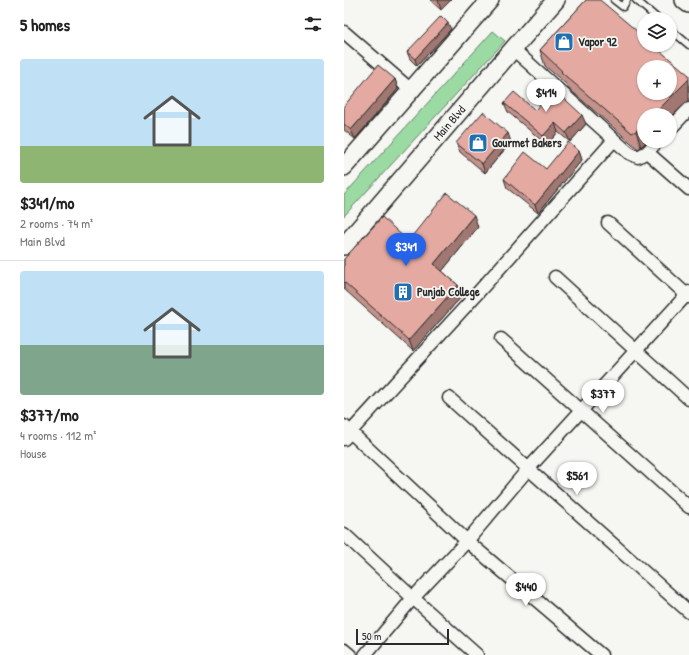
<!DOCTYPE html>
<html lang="en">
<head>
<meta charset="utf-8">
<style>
	:root { --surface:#fff; --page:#f6f6f6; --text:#222; --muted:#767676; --line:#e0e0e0; --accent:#2563eb }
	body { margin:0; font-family:"Patrick Hand",sans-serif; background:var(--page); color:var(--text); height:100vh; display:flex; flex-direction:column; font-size:15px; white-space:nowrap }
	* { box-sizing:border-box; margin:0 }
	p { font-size:13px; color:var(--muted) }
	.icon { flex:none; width:22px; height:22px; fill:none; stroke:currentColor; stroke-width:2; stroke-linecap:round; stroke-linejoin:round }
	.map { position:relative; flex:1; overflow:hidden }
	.side { display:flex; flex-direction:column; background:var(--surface); width:344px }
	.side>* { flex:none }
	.buttons { position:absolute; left:293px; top:12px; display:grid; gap:8px }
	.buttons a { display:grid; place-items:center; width:40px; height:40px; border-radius:50%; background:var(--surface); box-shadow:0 1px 3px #0004; font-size:20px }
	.scale { position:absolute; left:12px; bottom:10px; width:93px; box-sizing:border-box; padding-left:4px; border:2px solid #2b2b2b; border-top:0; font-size:11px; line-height:14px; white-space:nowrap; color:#2b2b2b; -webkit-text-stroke:3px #f6f6f2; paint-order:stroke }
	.price { position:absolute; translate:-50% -34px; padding:0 9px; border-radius:14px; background:#fff; color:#222; font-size:13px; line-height:26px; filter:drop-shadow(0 1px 2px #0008) }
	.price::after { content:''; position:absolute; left:50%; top:24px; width:12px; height:9px; margin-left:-6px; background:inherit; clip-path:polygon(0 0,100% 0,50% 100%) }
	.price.current { background:var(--accent); color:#fff }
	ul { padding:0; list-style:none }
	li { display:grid; align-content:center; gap:8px; height:212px; padding:0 20px }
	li+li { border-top:1px solid var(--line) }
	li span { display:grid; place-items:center; height:124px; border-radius:4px; color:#555 }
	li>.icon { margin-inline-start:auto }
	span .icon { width:72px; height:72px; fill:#fffc; stroke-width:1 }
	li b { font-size:17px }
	h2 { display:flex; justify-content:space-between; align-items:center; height:48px; padding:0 20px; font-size:17px }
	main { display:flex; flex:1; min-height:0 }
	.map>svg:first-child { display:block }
	.green { fill:#9bdaa3; stroke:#638267 }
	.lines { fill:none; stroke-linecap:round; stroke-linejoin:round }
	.service-casing { stroke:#2b2b2b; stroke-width:9 }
	.minor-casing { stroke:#2b2b2b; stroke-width:15 }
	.secondary-casing { stroke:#2b2b2b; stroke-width:20 }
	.primary-casing { stroke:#2b2b2b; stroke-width:22 }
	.service { stroke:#f6f6f2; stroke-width:6 }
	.minor { stroke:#f6f6f2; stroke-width:12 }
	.secondary { stroke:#f6f6f2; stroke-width:17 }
	.primary { stroke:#f6f6f2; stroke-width:19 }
	.wall { fill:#c4928b; stroke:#2b2b2b }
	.shaded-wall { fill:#a07771; stroke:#2b2b2b }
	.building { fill:#e4aaa2; stroke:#2b2b2b; fill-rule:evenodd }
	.labels { text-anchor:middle; stroke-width:3.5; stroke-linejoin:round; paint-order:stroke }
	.poi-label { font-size:12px; font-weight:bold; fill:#2b2b2b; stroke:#f6f6f2; text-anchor:start }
	.street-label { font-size:12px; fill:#2b2b2b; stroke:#f6f6f2 }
</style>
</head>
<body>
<main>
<section class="side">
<h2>5 homes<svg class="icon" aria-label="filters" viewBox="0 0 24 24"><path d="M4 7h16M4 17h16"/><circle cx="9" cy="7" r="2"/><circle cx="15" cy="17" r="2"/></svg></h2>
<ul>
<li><span style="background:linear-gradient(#bfe0f5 70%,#8fb573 0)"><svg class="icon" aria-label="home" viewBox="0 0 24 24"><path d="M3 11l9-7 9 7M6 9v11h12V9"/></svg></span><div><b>$341/mo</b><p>2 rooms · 74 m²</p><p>Main Blvd</p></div></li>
<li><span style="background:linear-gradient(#bfe0f5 60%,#7fa58c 0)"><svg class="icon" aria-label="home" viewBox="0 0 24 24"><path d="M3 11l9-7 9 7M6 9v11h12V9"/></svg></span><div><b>$377/mo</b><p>4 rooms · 112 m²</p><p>House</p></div></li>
</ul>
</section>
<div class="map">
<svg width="345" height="655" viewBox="0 0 345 655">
	<rect width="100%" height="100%" fill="#f6f6f2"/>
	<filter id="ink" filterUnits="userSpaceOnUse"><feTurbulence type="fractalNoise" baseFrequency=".025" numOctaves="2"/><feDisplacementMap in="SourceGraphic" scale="8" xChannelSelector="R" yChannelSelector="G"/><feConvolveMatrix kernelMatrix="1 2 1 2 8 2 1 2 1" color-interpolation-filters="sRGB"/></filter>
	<g filter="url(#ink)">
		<path class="green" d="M149,31L161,41L0,216V195Z"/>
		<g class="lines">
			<defs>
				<path id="service" d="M270,0L279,7L283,0
					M292,0L314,19
					M326,29L345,45"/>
				<path id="minor" d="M0,32L67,90
					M169,49L285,153L294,157L303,152L314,141
					M326,129L345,109
					M303,152L345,189
					M264,223L345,297
					M211,277L345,399
					M157,339L345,507
					M105,398L345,612
					M0,426L123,541L257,655
					M0,439L122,306L270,140
					M0,534L69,598L133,655
					M0,650L6,655
					M21,655L69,598L123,541L185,468L345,292"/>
				<g id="secondary">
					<path d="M0,167L146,0"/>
					<path id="s1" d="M0,246L169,49L212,0"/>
				</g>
				<path id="primary" d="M341,0L345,3"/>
			</defs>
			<use href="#service" class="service-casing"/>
			<use href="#minor" class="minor-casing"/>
			<use href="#secondary" class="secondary-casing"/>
			<use href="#primary" class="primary-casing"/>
			<use href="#service" class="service"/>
			<use href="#minor" class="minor"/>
			<use href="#secondary" class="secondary"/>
			<use href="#primary" class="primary"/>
		</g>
		<path class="wall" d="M86,0H107L97,10Z
			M242,0L300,141H303L297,147L294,149L223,87L222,84L201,66L196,50Z
			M107,29L73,66L66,59L63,52Z
			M51,79L54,89L11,139L0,130V106Z
			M160,103L191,110L242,124L226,142L214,132L203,145L164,112Z
			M167,142L141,173L116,152L112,143Z
			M235,151L238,160L194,213L163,188L160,179L202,169Z
			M134,227L98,271L114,285L118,296L69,351L0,289V259L64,241Z"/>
		<path class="shaded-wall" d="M94,0H107L97,10Z
			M104,23L107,29L73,66L71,59Z
			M51,79L54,89L11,139L7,130Z
			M345,79V100L326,118V115H309Z
			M238,115L242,124L226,142L222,133Z
			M211,123L214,132L203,145L199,136Z
			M300,123V141H303L297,147L292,131Z
			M164,133L167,142L141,173L138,164Z
			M235,151L238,160L194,213L191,205Z
			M130,215L134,227L95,275L90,264Z
			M114,285L118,296L69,351L65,340Z"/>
		<path class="building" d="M242,0H256L300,37V45H309L345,75V79L309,115H300V123L292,131L288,133L217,72L218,71L196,50ZM300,67H326V93H300Z
			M97,16L104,23L71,59L63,52Z
			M34,65L51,79L7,130L0,124V106Z
			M210,89L238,115L222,133L211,123L199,136L160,103L170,92L191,110Z
			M139,112L164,133L138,164L112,143Z
			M224,142L235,151L191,205L160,179L181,152L202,169Z
			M103,193L130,215L90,264L114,285L65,340L0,282V259L38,217L64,241Z"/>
	</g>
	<defs>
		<symbol id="shop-square" viewBox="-11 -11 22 22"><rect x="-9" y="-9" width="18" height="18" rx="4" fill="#1f6fb2" stroke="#f6f6f2"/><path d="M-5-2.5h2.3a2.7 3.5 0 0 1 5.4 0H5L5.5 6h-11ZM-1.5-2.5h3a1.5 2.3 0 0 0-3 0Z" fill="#fff"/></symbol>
		<symbol id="building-square" viewBox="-11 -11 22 22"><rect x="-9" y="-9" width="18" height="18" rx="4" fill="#1f6fb2" stroke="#f6f6f2"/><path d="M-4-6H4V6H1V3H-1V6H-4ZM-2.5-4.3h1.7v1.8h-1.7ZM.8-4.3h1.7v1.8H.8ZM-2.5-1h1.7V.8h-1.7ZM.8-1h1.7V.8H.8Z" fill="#fff"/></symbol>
	</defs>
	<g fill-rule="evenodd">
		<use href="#shop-square" x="209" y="31" width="22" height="22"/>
		<use href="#shop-square" x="123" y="132" width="22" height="22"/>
		<use href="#building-square" x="48" y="281" width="22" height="22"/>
	</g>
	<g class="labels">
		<g class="poi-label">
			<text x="234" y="46">Vapor 92</text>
			<text x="148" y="147">Gourmet Bakers</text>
			<text x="73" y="296">Punjab College</text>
		</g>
		<g class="street-label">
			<text dy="4" stroke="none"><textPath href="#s1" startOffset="162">Main Blvd</textPath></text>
		</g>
	</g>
</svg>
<div class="buttons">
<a><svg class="icon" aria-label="layers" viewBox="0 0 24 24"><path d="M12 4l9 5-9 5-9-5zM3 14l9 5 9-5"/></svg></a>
<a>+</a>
<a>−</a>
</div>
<div class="scale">50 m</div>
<b class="price" style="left:202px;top:113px">$414</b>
<b class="price current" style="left:62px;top:267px">$341</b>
<b class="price" style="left:259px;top:414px">$377</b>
<b class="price" style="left:233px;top:496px">$561</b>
<b class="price" style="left:182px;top:607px">$440</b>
</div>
</main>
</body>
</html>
